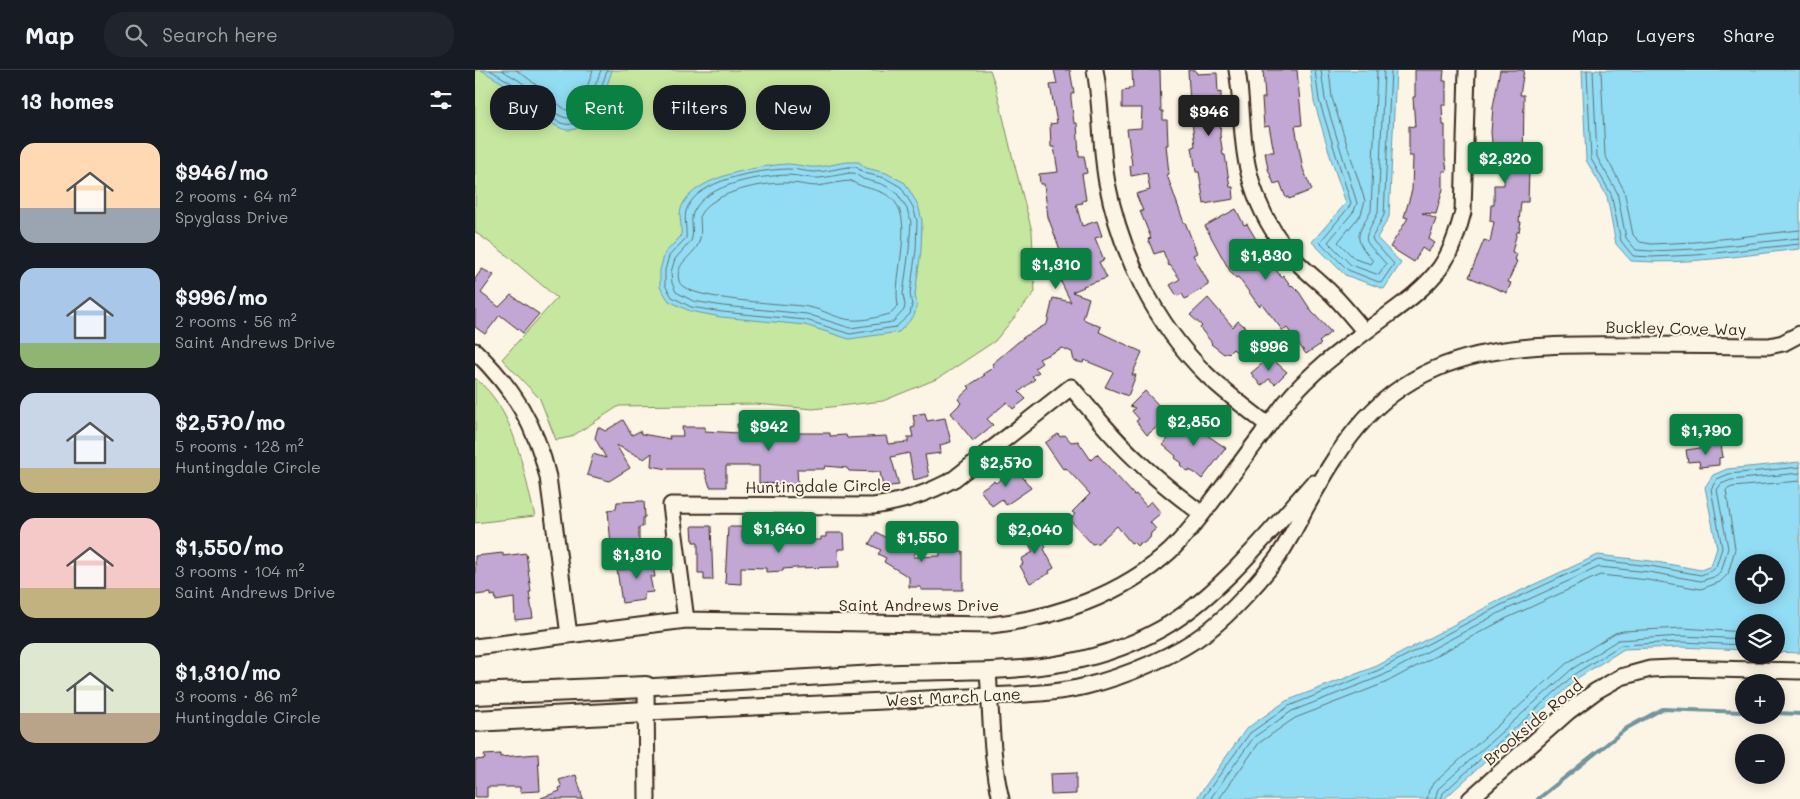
<!DOCTYPE html>
<html lang="en">
<head>
<meta charset="utf-8">
<style>
	:root { --surface:#171b24; --page:#20242c; --text:#f1f3f6; --muted:#9ea1a6; --line:#363941; --accent:#0b8043 }
	body { margin:0; font-family:Mali,sans-serif; background:var(--page); color:var(--text); height:100vh; display:flex; flex-direction:column; font-size:19px; white-space:nowrap }
	* { box-sizing:border-box; margin:0 }
	p { font-size:16px; color:var(--muted) }
	.icon { flex:none; width:28px; height:28px; fill:none; stroke:currentColor; stroke-width:2; stroke-linecap:round; stroke-linejoin:round }
	.map { position:relative; flex:1; overflow:hidden }
	.sheet { display:flex; flex-direction:column; background:var(--surface); width:475px }
	.sheet>* { flex:none }
	.guide { position:absolute; left:15px; top:15px; width:475px; height:45px; display:flex; gap:10px }
	.fabs { position:absolute; left:1260px; top:484px; display:grid; gap:10px }
	.fabs a { display:grid; place-items:center; width:50px; height:50px; border-radius:50%; background:var(--surface); box-shadow:0 2px 12px #0003; font-size:25px }
	.price { position:absolute; translate:-50% -42px; padding:0 11px; border-radius:5px; background:var(--accent); color:#fff; font-size:16px; line-height:32px; filter:drop-shadow(0 1px 2px #0008) }
	.price::after { content:''; position:absolute; left:50%; top:30px; width:15px; height:11px; margin-left:-8px; background:inherit; clip-path:polygon(0 0,100% 0,50% 100%) }
	.price.current { background:#222; color:#fff }
	ul { padding:0; list-style:none }
	li { display:flex; align-items:center; gap:15px; height:125px; padding:0 20px }
	li span { display:grid; place-items:center; flex:none; width:140px; height:100px; border-radius:15px; color:#555 }
	li>.icon { margin-inline-start:auto }
	span .icon { width:60px; height:60px; fill:#fffc; stroke-width:1 }
	li b { font-size:21px }
	h2 { display:flex; justify-content:space-between; align-items:center; height:60px; padding:0 20px; font-size:21px }
	.tag { padding:0 18px; border-radius:20px; background:var(--surface); box-shadow:0 2px 12px #0003; font-size:18px; line-height:45px }
	.tag.current { background:var(--accent); color:#fff }
	header { display:flex; align-items:center; gap:30px; box-sizing:border-box; height:70px; padding:0 25px; background:var(--surface); border-bottom:1px solid var(--line) }
	header strong { font-size:24px }
	nav { display:flex; gap:28px; margin-inline-start:auto; font-size:18px }
	.search { width:350px; height:45px; background:var(--page); display:flex; align-items:center; gap:12px; box-sizing:border-box; padding:0 18px; border-radius:20px; color:var(--muted); font-size:19px }
	main { display:flex; flex:1; min-height:0 }
	.map>svg:first-child { display:block }
	.green { fill:#c6e7a0; stroke:#80885f }
	.water { fill:#93ddf4; stroke:#70959e; fill-rule:evenodd }
	.lines { fill:none; stroke-linecap:round; stroke-linejoin:round }
	.shore { stroke:#5e7274; stroke-width:1 }
	.stream { stroke:#70959e; stroke-width:4 }
	.building { fill:#c2a7d4; stroke:#3b2a1e }
	.minor-casing { stroke:#3b2a1e; stroke-width:19 }
	.major-casing { stroke:#3b2a1e; stroke-width:24 }
	.minor { stroke:#fcf5e5; stroke-width:15 }
	.major { stroke:#fcf5e5; stroke-width:20 }
	.labels { text-anchor:middle; stroke-width:4; stroke-linejoin:round; paint-order:stroke }
	.street-label { font-size:16px; fill:#3b2a1e; stroke:#fcf5e5 }
</style>
</head>
<body>
<header>
<strong>Map</strong>
<div class="search"><svg class="icon" aria-label="search" viewBox="0 0 24 24"><circle cx="10" cy="10" r="6"/><path d="M15 15l6 6"/></svg>Search here</div>
<nav><a>Map</a><a>Layers</a><a>Share</a></nav>
</header>
<main>
<section class="sheet">
<h2>13 homes<svg class="icon" aria-label="filters" viewBox="0 0 24 24"><path d="M4 7h16M4 17h16"/><circle cx="9" cy="7" r="2"/><circle cx="15" cy="17" r="2"/></svg></h2>
<ul>
<li><span style="background:linear-gradient(#ffd9b3 65%,#9aa5b1 0)"><svg class="icon" aria-label="home" viewBox="0 0 24 24"><path d="M3 11l9-7 9 7M6 9v11h12V9"/></svg></span><div><b>$946/mo</b><p>2 rooms · 64 m²</p><p>Spyglass Drive</p></div></li>
<li><span style="background:linear-gradient(#a9c7e8 75%,#8fb573 0)"><svg class="icon" aria-label="home" viewBox="0 0 24 24"><path d="M3 11l9-7 9 7M6 9v11h12V9"/></svg></span><div><b>$996/mo</b><p>2 rooms · 56 m²</p><p>Saint Andrews Drive</p></div></li>
<li><span style="background:linear-gradient(#c9d6e8 75%,#c2b280 0)"><svg class="icon" aria-label="home" viewBox="0 0 24 24"><path d="M3 11l9-7 9 7M6 9v11h12V9"/></svg></span><div><b>$2,570/mo</b><p>5 rooms · 128 m²</p><p>Huntingdale Circle</p></div></li>
<li><span style="background:linear-gradient(#f6c9c9 70%,#c2b280 0)"><svg class="icon" aria-label="home" viewBox="0 0 24 24"><path d="M3 11l9-7 9 7M6 9v11h12V9"/></svg></span><div><b>$1,550/mo</b><p>3 rooms · 104 m²</p><p>Saint Andrews Drive</p></div></li>
<li><span style="background:linear-gradient(#dfe7d0 70%,#b9a48a 0)"><svg class="icon" aria-label="home" viewBox="0 0 24 24"><path d="M3 11l9-7 9 7M6 9v11h12V9"/></svg></span><div><b>$1,310/mo</b><p>3 rooms · 86 m²</p><p>Huntingdale Circle</p></div></li>
</ul>
</section>
<div class="map">
<svg width="1325" height="729" viewBox="0 0 1325 729">
	<rect width="100%" height="100%" fill="#fcf5e5"/>
	<filter id="ink" filterUnits="userSpaceOnUse"><feTurbulence type="fractalNoise" baseFrequency=".02" numOctaves="2"/><feDisplacementMap in="SourceGraphic" scale="10" xChannelSelector="R" yChannelSelector="G"/><feConvolveMatrix kernelMatrix="1 2 1 2 8 2 1 2 1" color-interpolation-filters="sRGB"/></filter>
	<g filter="url(#ink)">
		<path class="green" d="M0,0H515L521,17L537,85L557,161L560,222L520,271L464,308L408,331L338,339L281,334L144,336L96,367L81,370L65,329L27,289L82,228L29,183L0,162Z
			M0,308C41,341 47,398 60,446L0,453Z"/>
		<path class="water" d="M6,0H137C131,20 114,73 83,57C67,49 56,34 42,23C31,14 17,7 6,0Z
			M835,0H921L914,147L902,168L926,193L909,219L870,205L837,172L871,133L857,92L839,31Z
			M1107,0H1325V179C1269,185 1212,195 1156,191L1141,174L1132,126L1111,90Z
			M373,92H384L391,98L411,103L430,113L443,135L447,151L446,180L440,225L442,235L439,246L424,262L374,269L330,255L246,247L215,241L194,231L185,217V200L190,183L206,166C207,158 205,150 205,143C210,107 284,96 312,94C322,94 333,98 343,97C353,96 363,93 373,92Z
			M1325,392V583L1301,582V552H1269V580L1206,577L1149,579L1104,607L969,729H721L771,659L811,631L902,596L1021,532L1123,485L1176,491L1226,500L1236,496L1242,478L1230,417L1238,405L1252,399ZM1269,492H1301V525H1269Z"/>
		<g class="lines">
			<path class="shore" d="M15,0C25,6 35,12 45,19C58,29 70,47 86,53C112,63 127,17 132,0
				M27,0C34,5 43,9 50,15C62,25 73,41 88,47C108,55 121,13 126,0
				M41,0C59,11 73,27 91,40C106,40 114,12 118,0
				M840,0L844,30L876,133L874,137L845,172L873,200L906,213L919,194L899,172L897,168L909,145L916,0
				M846,0L850,29L882,133L879,141L853,172L876,195L904,205L911,194C888,166 885,176 903,143L909,0
				M854,0L857,28L890,131L886,144L863,172L880,189L896,194L898,191C877,167 882,166 896,141L902,0
				M1112,0L1116,89L1136,124L1146,171L1158,186L1176,187L1221,185L1325,174
				M1118,0L1122,87L1142,122L1151,168L1161,180L1176,181L1221,179L1325,168
				M1126,0L1130,85L1149,120L1158,165L1165,172L1176,174L1220,172L1325,160
				M374,97H381L389,103L410,108L426,117L438,137L442,151L441,180L435,224L437,235L435,244L421,257L375,264L331,250L247,242L216,237L197,227L190,215V200L194,186L211,168C212,160 209,149 211,141C221,109 284,100 313,99C322,99 331,102 340,102C351,102 363,98 374,97Z
				M374,103H379L388,109L407,114L421,122L432,139L436,152L434,180L428,224L430,235L429,240L418,252L375,258L332,244L248,236L218,231L201,222L197,213L196,202L200,189L216,171C220,161 214,149 219,141C233,113 285,106 313,105C323,105 333,109 344,108C354,107 364,105 374,103Z
				M376,111C388,119 403,118 415,127C442,147 417,207 423,235L415,244C403,247 389,251 377,250C362,249 347,239 333,237C312,233 209,231 204,211C199,192 219,187 224,172C227,164 225,154 225,145C238,121 290,112 315,113C324,113 333,116 342,116C353,115 365,111 376,111Z
				M727,729L775,663L814,636L904,600L1024,536L1123,490L1175,496L1226,505L1238,500L1241,497L1247,478L1236,419L1242,409L1254,404L1325,397
				M735,729L779,667L817,641L907,606L1026,542L1124,497L1174,502L1226,511L1242,506L1247,499L1253,478L1242,420L1246,414L1256,410L1325,403
				M744,729L784,673L820,648L910,613L1030,549L1125,505L1173,510L1226,519L1245,512L1253,504L1260,479L1251,420L1257,417L1325,411
				M952,729L954,720L958,714L1092,593L1140,563L1148,561L1207,558L1269,562
				M960,729L963,719L1097,599L1143,570L1207,566L1269,569
				M966,729L968,723L1101,603L1146,575L1206,572L1269,575"/>
			<path class="stream" d="M1301,643L1325,644
				M1063,729L1152,658L1187,639L1269,642"/>
		</g>
		<path class="building" d="M579,0H595L599,23L596,24V29L599,53H602L604,86H609L612,103L607,104L611,130L607,131L608,133L601,134L607,156L622,151L627,166L620,168L629,190L624,192L632,208L608,216L609,217L597,222L614,228L608,249L626,257L624,262L667,282L657,305H661L653,326L630,317L638,302L609,290L608,293L599,291L597,282L587,278L564,289L567,293L560,298L564,302L557,306L560,309L544,322L551,329L538,339L532,332L512,349L518,355L498,371L476,343L486,333L483,329L495,318L493,316L510,305L508,304L519,297L517,294L549,267L572,254L578,228L596,232L586,212V206L595,201L588,194V188L573,147L569,114H565L564,104L583,102L579,77H576L575,54L582,53L575,15L582,14Z
			M657,0H685L686,41H688V50H692L693,75H691L694,104L692,105L709,153L710,152L722,183L718,185L733,212V215L710,229L707,224L702,226L695,215L705,209L695,195L694,196L688,181L679,184L673,169L676,168L665,141H668L661,124L675,120L672,103L656,106L655,96L657,95L652,59L666,58L667,38H647V21L654,20L653,18H658Z
			M713,0H720L722,4L742,3L743,23L746,22V35H749L750,47L746,48L745,65L748,85H750L755,117H758L759,129L729,134L724,102H721L717,77L720,76L715,35Z
			M788,0H822L827,55L820,56L828,99L837,120L814,129L813,127L811,128L805,112L799,114L793,99L790,82H799L794,56L789,57L787,28H790Z
			M940,0H969L968,11H971V35H967L968,55H970V87L972,101H968V119L961,144L947,143L961,149L954,169L960,173L953,182L947,178L939,192L915,177L933,148L929,147L937,120L938,86H934V56L940,57L938,27H940Z
			M1025,0H1049L1045,25H1049L1048,100H1054L1053,132H1046L1044,152H1046L1044,162H1042L1037,182L1042,184L1040,190L1042,191L1033,212L1036,213L1032,223L994,207L1009,170L1015,172L1019,152L1015,151L1016,135H1019V115H1029L1030,94H1019L1016,62L1018,37Z
			M761,139L769,155L772,154L785,176L783,177L792,195L796,192L806,207L808,205L816,216L817,215L824,222L837,242L856,262L844,272L846,274L831,284L812,258L808,261L787,234L784,236L763,207L761,208L756,203L730,156Z
			M7,199L19,205L6,223L24,237L36,225L64,244L48,263L25,245L10,264L0,257V209Z
			M733,228L758,257L763,251L785,269L769,288L758,279L753,284L752,282L749,284L736,274L737,273L725,258L727,256L715,245Z
			M795,287L812,302L800,314L794,309L786,316L776,303Z
			M670,321L695,347L672,365L661,351L664,349L657,341L660,338L655,336Z
			M450,343L452,351L470,348L476,372L465,375L466,383L450,385L454,406L439,410L434,383L416,387L424,415L408,417L405,402L374,401L372,398L350,396L349,399H322L323,416H318V419H309L308,414L284,413V396H251V417H235L229,399H193L176,396L177,383L169,389L141,375L155,398L134,411L112,405L118,384L131,388L120,368L123,357L130,361L148,350L157,365L165,361L167,364L195,369L194,366H208L207,357H230V361L263,363L262,354H303V363H355V366L371,365L372,368L411,366L413,374L433,372V367H438L436,358L440,357L438,345Z
			M713,343L724,350L719,356L751,378L727,409L720,403L714,400L712,401L705,395L707,393L700,388L701,386L688,375Z
			M583,364L585,367L590,365L596,372L603,371L616,390L622,384L659,425L661,424L671,436L676,431L686,443L675,452L681,459L676,463L675,468L669,473H665L662,476L658,472L656,473L642,456L623,473L617,474L595,450L600,444L597,442L615,424L591,398L588,399L570,373Z
			M1246,375L1248,387L1244,388V395L1225,397L1224,391L1213,392L1211,380Z
			M540,397L556,418L531,435L527,429L517,436L505,420L519,411L521,413Z
			M169,431L170,447L168,448V457H164V476H136L133,440L141,439L142,432Z
			M559,452L571,477L569,479L579,498L574,501L575,503L555,513L545,496L548,494L546,489L558,482L546,458Z
			M217,456H236L238,510H229V503H223V472H218Z
			M253,457H267V469L297,468H301V470H346V467H351V463H369L370,479H363L364,497L320,498L308,499V501L291,502V498L266,497V514L250,513Z
			M419,460L445,475L438,487L465,486V481H488V520H446V517H434V507L409,492L411,488L403,484L406,480L394,474L401,462L413,469Z
			M28,483V486L51,483L56,522H54L58,548L40,550L39,528L21,531L20,525L16,526V523L0,525V486Z
			M176,484L180,507H175L178,522L169,523V530L147,533L142,500L166,498L163,486Z
			M25,684V687L63,684L65,721L45,722V717H12V727H0V690L10,689L9,685Z
			M601,703V724L576,725L575,704Z
			M101,705L108,729H66V728L85,721L84,718L87,717L84,710Z"/>
		<g class="lines">
			<defs>
				<path id="minor" d="M620,0C627,37 625,75 632,113C646,184 680,254 732,305C751,323 772,339 793,355
					M762,0C768,34 765,69 774,103C782,136 800,168 823,193C834,204 846,213 857,224C869,236 879,249 890,262
					M0,281C38,318 61,355 73,407L94,565
					M211,550L196,435L398,436C428,432 452,424 479,409L596,317C619,344 641,372 667,395C686,413 707,429 727,444
					M0,577L211,550L516,555C580,548 647,525 695,481C715,462 731,439 748,417C769,388 790,360 811,332C837,301 866,280 898,256C922,238 947,222 965,198C977,181 983,162 988,142L992,0
					M513,601C516,642 516,689 526,729
					M172,642L515,626C546,624 580,624 611,616C649,607 702,585 733,561C757,542 785,511 803,487C813,472 822,455 830,439C864,379 893,328 960,299C1022,272 1099,274 1165,275C1208,275 1251,276 1294,276L1308,273L1325,264
					M172,729L171,617C250,612 329,607 409,603C507,599 596,609 686,559C742,528 795,461 838,413
					M995,729L1094,641L1121,621L1146,607L1175,599L1198,598L1325,601"/>
				<path id="major" d="M0,624L171,617
					M0,651L172,642"/>
			</defs>
			<use href="#minor" class="minor-casing"/>
			<use href="#major" class="major-casing"/>
			<use href="#minor" class="minor"/>
			<use href="#major" class="major"/>
		</g>
	</g>
	<g class="labels">
		<g class="street-label">
			<text transform="translate(1201 258) rotate(1)" y="6">Buckley Cove Way</text>
			<text transform="translate(343 416) rotate(-1)" y="6">Huntingdale Circle</text>
			<text x="444" y="541">Saint Andrews Drive</text>
			<text transform="translate(478 627) rotate(-3)" y="6">West March Lane</text>
			<text transform="translate(1058 652) rotate(-40)" y="6">Brookside Road</text>
		</g>
	</g>
</svg>
<div class="fabs">
<a><svg class="icon" aria-label="locate" viewBox="0 0 24 24"><circle cx="12" cy="12" r="6"/><path d="M12 2v4M12 18v4M2 12h4M18 12h4"/></svg></a>
<a><svg class="icon" aria-label="layers" viewBox="0 0 24 24"><path d="M12 4l9 5-9 5-9-5zM3 14l9 5 9-5"/></svg></a>
<a>+</a>
<a>−</a>
</div>
<b class="price current" style="left:734px;top:67px">$946</b>
<b class="price" style="left:1030px;top:114px">$2,320</b>
<b class="price" style="left:791px;top:211px">$1,830</b>
<b class="price" style="left:581px;top:220px">$1,310</b>
<b class="price" style="left:794px;top:302px">$996</b>
<b class="price" style="left:719px;top:377px">$2,850</b>
<b class="price" style="left:294px;top:382px">$942</b>
<b class="price" style="left:1231px;top:386px">$1,790</b>
<b class="price" style="left:531px;top:418px">$2,570</b>
<b class="price" style="left:304px;top:484px">$1,640</b>
<b class="price" style="left:560px;top:485px">$2,040</b>
<b class="price" style="left:447px;top:493px">$1,550</b>
<b class="price" style="left:162px;top:510px">$1,310</b>
<div class="guide">
<a class="tag">Buy</a>
<a class="tag current">Rent</a>
<a class="tag">Filters</a>
<a class="tag">New</a>
</div>
</div>
</main>
</body>
</html>
